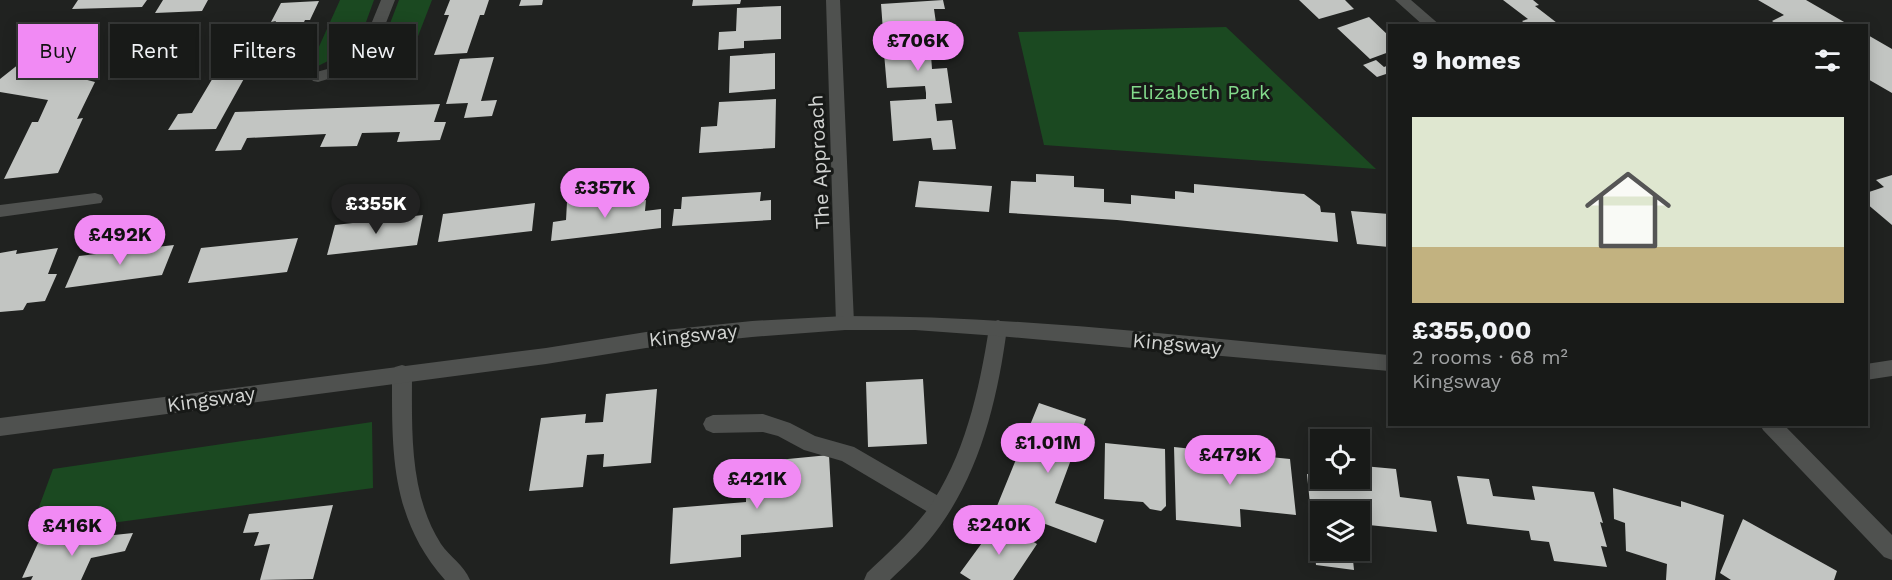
<!DOCTYPE html>
<html lang="en">
<head>
<meta charset="utf-8">
<style>
	:root { --surface:#181a18; --page:#212321; --text:#f1f3f6; --muted:#9fa1a2; --line:#363837; --accent:#f18af4 }
	body { margin:0; font-family:"Work Sans",sans-serif; background:var(--page); color:var(--text); height:100vh; display:flex; flex-direction:column; font-size:22px; white-space:nowrap }
	* { box-sizing:border-box; margin:0 }
	p { font-size:20px; color:var(--muted) }
	.icon { flex:none; width:33px; height:33px; fill:none; stroke:currentColor; stroke-width:2; stroke-linecap:round; stroke-linejoin:round }
	.map { position:relative; flex:1; overflow:hidden }
	.sheet { position:absolute; left:1388px; top:24px; width:480px; height:402px; display:flex; flex-direction:column; background:var(--surface); border-radius:0px; box-shadow:0 3px 15px #0003,0 0 0 2px var(--line) }
	.sheet>* { flex:none }
	.guide { position:absolute; left:18px; top:24px; width:570px; height:54px; display:flex; gap:12px }
	.fabs { position:absolute; left:1310px; top:429px; display:grid; gap:12px }
	.fabs a { display:grid; place-items:center; width:60px; height:60px; border-radius:0px; background:var(--surface); box-shadow:0 3px 15px #0003,0 0 0 2px var(--line); font-size:30px }
	.price { position:absolute; translate:-50% -51px; padding:0 14px; border-radius:21px; background:var(--accent); color:#111; font-size:20px; line-height:39px; filter:drop-shadow(0 2px 3px #0008) }
	.price::after { content:''; position:absolute; left:50%; top:36px; width:18px; height:14px; margin-left:-9px; background:inherit; clip-path:polygon(0 0,100% 0,50% 100%) }
	.price.current { background:#222; color:#fff }
	ul { padding:0; list-style:none }
	li { display:grid; align-content:center; gap:12px; height:318px; padding:0 24px }
	li+li { border-top:2px solid var(--line) }
	li span { display:grid; place-items:center; height:186px; border-radius:0px; color:#555 }
	li>.icon { margin-inline-start:auto }
	span .icon { width:108px; height:108px; fill:#fffc; stroke-width:1 }
	li b { font-size:26px }
	h2 { display:flex; justify-content:space-between; align-items:center; height:72px; padding:0 24px; font-size:26px }
	.tag { padding:0 21px; border-radius:0px; background:var(--surface); box-shadow:0 3px 15px #0003,0 0 0 2px var(--line); font-size:21px; line-height:54px }
	.tag.current { background:var(--accent); color:#111 }
	.map>svg:first-child { display:block }
	.green { fill:#1b4921 }
	.building { fill:#c2c5c2 }
	.lines { fill:none; stroke-linecap:round; stroke-linejoin:round }
	.service { fill:#4f514f; fill-rule:evenodd }
	.minor { fill:#4f514f; fill-rule:evenodd }
	.tertiary { fill:#4f514f; fill-rule:evenodd }
	.labels { text-anchor:middle; stroke-width:6; stroke-linejoin:round; paint-order:stroke }
	.park-label { font-size:20px; fill:#83db8c; stroke:#171917 }
	.street-label { font-size:20px; fill:#d1d3d1; stroke:#171917 }
</style>
</head>
<body>
<div class="map">
<svg width="1892" height="580" viewBox="0 0 1892 580">
	<rect width="100%" height="100%" fill="#202220"/>
	<path class="green" d="M340,0H374L361,36L344,53L308,71Z
		M399,0H432L408,62L388,56L381,47Z
		M1226,27L1376,169L1044,145L1018,32Z
		M372,422L373,488L29,534L53,469Z"/>
	<path class="building" d="M78,0H147L142,7L72,9Z
		M163,0H208L202,11L155,13Z
		M450,0H489L484,15H480L467,53L434,55L449,15H444Z
		M521,0H543L542,5L519,6Z
		M693,0H741L740,4L692,6Z
		M943,0L945,9H934L936,23L944,22L948,54L931,55L932,69L947,68L952,103L935,104L937,121L952,120L956,149L933,150L931,138L893,141L890,101L926,99V93L925,86L887,88L884,53L925,51L924,42L884,44L881,4Z
		M1299,0H1345L1354,9L1319,19Z
		M1503,0H1533L1539,5L1535,6L1561,26H1528L1522,21L1528,19Z
		M1758,0H1806L1851,26H1779L1772,21L1784,15Z
		M319,1L310,20H305L285,60L255,61L276,21L271,22L281,3Z
		M781,6V39L744,41V48L718,50L719,32L736,31L737,8Z
		M1369,17L1389,36V52L1370,59L1337,28Z
		M1866,34L1892,49V93L1866,78V70L1870,68L1866,66Z
		M775,53V89L729,93L730,56Z
		M494,57L481,101L497,100L492,116L464,118L468,103L446,104L460,59Z
		M24,60L56,68L53,71L95,82L77,119L83,118L58,173L4,179L32,122H38L48,100L0,92V79Z
		M1376,60L1384,67L1389,65V73L1377,77L1363,65Z
		M220,66H251L216,129L168,130L178,114L192,113Z
		M776,99L775,148L699,153L701,127L717,126L719,102Z
		M440,104L434,122H446L440,140L397,142L400,132L362,133L357,146L320,147L326,134L247,138L241,150L215,151L235,112Z
		M1036,174L1074,176V187L1104,189V202L1131,204V195L1175,199V191L1194,193V184L1304,194L1320,206L1321,212L1335,213L1338,242L1117,220L1009,213L1011,181L1036,182Z
		M1892,175V225L1866,203V193L1884,187L1876,180Z
		M919,181L992,186L989,212L915,207Z
		M761,192L760,201L771,200V220L672,226L674,209H681L682,197Z
		M609,197V204L646,200L645,211L661,209V228L551,241L553,222L566,220L567,202Z
		M535,203L532,231L438,242L443,214Z
		M1351,211L1389,214V247L1357,244Z
		M423,215L417,245L327,255L335,225Z
		M298,238L287,272L188,283L201,248Z
		M174,245L162,275L65,288L79,256Z
		M58,248L48,274H57L45,301L27,303L23,310L0,312V253L17,250L16,254Z
		M923,379L927,444L868,447L866,382Z
		M657,389L651,463L603,467L604,454L587,455L583,487L529,491L541,418L586,414L585,423L603,422L606,394Z
		M1039,403L1086,419L1055,503L1104,520L1096,543L997,506Z
		M1105,443L1165,449L1166,506L1161,511L1150,509L1143,502L1104,499Z
		M1174,447L1290,459L1296,515L1240,509L1241,527L1176,520Z
		M829,455L833,527L741,535V557L670,564L673,508L746,502V463Z
		M1363,466L1396,469L1400,497L1431,501L1437,532L1359,524V512H1320V550H1352L1354,570L1316,565L1307,474L1320,476V478H1359V475L1365,476Z
		M1457,476L1489,479L1493,496L1535,500L1532,486L1594,492L1603,523L1600,522L1607,547L1601,546L1607,567L1554,561L1549,542L1531,540L1529,531L1467,524Z
		M1613,488L1681,507V501L1724,515L1715,580H1666L1667,564L1626,551L1625,523L1614,519Z
		M333,505L313,579L260,580L270,544L254,546L259,532L243,533L249,514Z
		M1743,519L1837,571L1834,580H1731L1720,573Z
		M998,521L1037,544L1013,580H971L960,573Z
		M133,533L125,551L91,558L81,580H31L33,576L22,578L38,543Z"/>
	<g class="lines">
		<path class="service" d="M95,193L101,195L103,199L101,203L0,217V205Z
			M763,414L790,423L815,436L854,447L947,501L950,508L947,515L940,518L933,515L842,461L804,450L778,436L763,432L713,433L706,430L703,424L706,418L713,415Z"/>
		<path class="minor" d="M381,0H395L371,61L400,68L403,72L400,76L395,77L362,69L318,82L313,81L310,77L313,73L356,61Z
			M826,0H840L854,323L852,328L845,330L838,328L836,323Z
			M1395,0H1411L1441,26H1424Z
			M998,320L1005,323L1007,328C998,397 981,469 940,526C926,546 908,563 890,580H864L867,573C887,554 908,535 925,513C964,460 979,392 989,328L991,323Z
			M402,365L409,367L412,373C412,430 409,494 441,544C450,557 464,565 470,580H445C390,518 392,451 392,373L395,367Z
			M1760,424H1783L1892,535V560L1884,557L1763,430Z"/>
		<path class="tertiary" d="M845,316C1027,316 1208,339 1389,355V371L998,336L915,330H845L752,337L646,348L546,364L0,436V418L546,348L646,332L752,321Z
			M1892,360V376L1866,380V364Z"/>
	</g>
	<g class="labels">
		<g class="park-label">
			<text x="1200" y="99">Elizabeth Park</text>
		</g>
		<g class="street-label">
			<text transform="translate(819 162) rotate(-93)" y="7">The Approach</text>
			<text transform="translate(693 335) rotate(-6)" y="7">Kingsway</text>
			<text transform="translate(1177 344) rotate(5)" y="7">Kingsway</text>
			<text transform="translate(211 399) rotate(-8)" y="7">Kingsway</text>
		</g>
	</g>
</svg>
<div class="fabs">
<a><svg class="icon" aria-label="locate" viewBox="0 0 24 24"><circle cx="12" cy="12" r="6"/><path d="M12 2v4M12 18v4M2 12h4M18 12h4"/></svg></a>
<a><svg class="icon" aria-label="layers" viewBox="0 0 24 24"><path d="M12 4l9 5-9 5-9-5zM3 14l9 5 9-5"/></svg></a>
</div>
<b class="price" style="left:918px;top:72px">£706K</b>
<b class="price" style="left:605px;top:219px">£357K</b>
<b class="price current" style="left:376px;top:235px">£355K</b>
<b class="price" style="left:120px;top:266px">£492K</b>
<b class="price" style="left:1048px;top:474px">£1.01M</b>
<b class="price" style="left:1230px;top:486px">£479K</b>
<b class="price" style="left:757px;top:510px">£421K</b>
<b class="price" style="left:999px;top:556px">£240K</b>
<b class="price" style="left:72px;top:557px">£416K</b>
<div class="guide">
<a class="tag current">Buy</a>
<a class="tag">Rent</a>
<a class="tag">Filters</a>
<a class="tag">New</a>
</div>
<section class="sheet">
<h2>9 homes<svg class="icon" aria-label="filters" viewBox="0 0 24 24"><path d="M4 7h16M4 17h16"/><circle cx="9" cy="7" r="2"/><circle cx="15" cy="17" r="2"/></svg></h2>
<ul>
<li><span style="background:linear-gradient(#dfe7d0 70%,#c2b280 0)"><svg class="icon" aria-label="home" viewBox="0 0 24 24"><path d="M3 11l9-7 9 7M6 9v11h12V9"/></svg></span><div><b>£355,000</b><p>2 rooms · 68 m²</p><p>Kingsway</p></div></li>
</ul>
</section>
</div>
</body>
</html>
